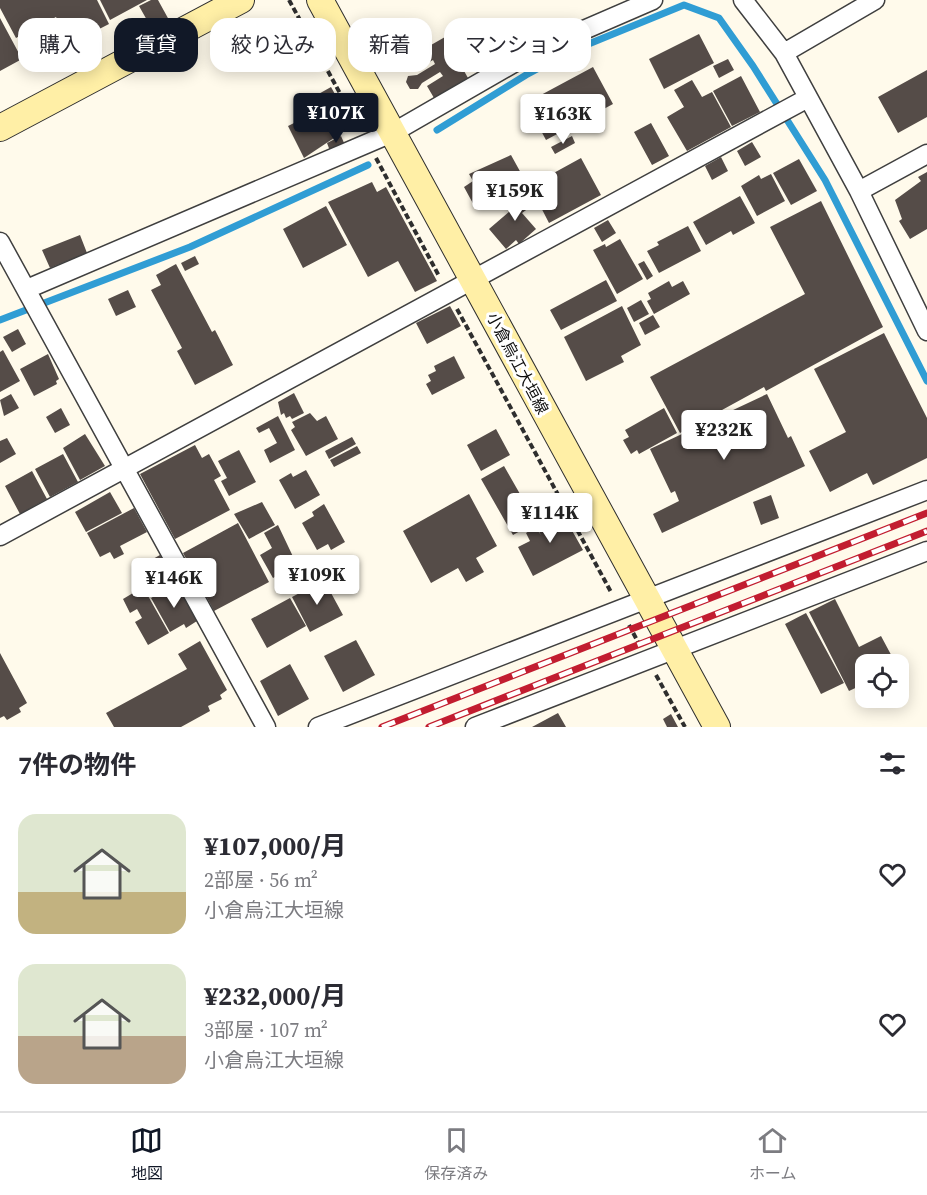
<!DOCTYPE html>
<html lang="ja">
<head>
<meta charset="utf-8">
<style>
	:root { --surface:#fff; --page:#f2f2f3; --text:#2b2b33; --muted:#7c7c81; --line:#e1e1e2; --accent:#111827 }
	body { margin:0; font-family:"Source Serif 4","Noto Sans JP",serif; background:var(--page); color:var(--text); height:100vh; display:flex; flex-direction:column; font-size:22px; white-space:nowrap }
	* { box-sizing:border-box; margin:0 }
	p { font-size:20px; color:var(--muted) }
	.icon { flex:none; width:33px; height:33px; fill:none; stroke:currentColor; stroke-width:2; stroke-linecap:round; stroke-linejoin:round }
	.map { position:relative; height:727px; overflow:hidden }
	.sheet { display:flex; flex-direction:column; background:var(--surface); flex:1 }
	.sheet>* { flex:none }
	.hud { position:absolute; left:18px; top:18px; width:600px; height:54px; display:flex; gap:12px }
	.tools { position:absolute; left:855px; top:654px; display:grid; gap:12px }
	.tools a { display:grid; place-items:center; width:54px; height:54px; border-radius:12px; background:var(--surface); box-shadow:0 3px 15px #0003; font-size:30px }
	.price { position:absolute; translate:-50% -51px; padding:0 14px; border-radius:6px; background:#fff; color:#222; font-size:20px; line-height:39px; filter:drop-shadow(0 2px 3px #0008) }
	.price::after { content:''; position:absolute; left:50%; top:36px; width:18px; height:14px; margin-left:-9px; background:inherit; clip-path:polygon(0 0,100% 0,50% 100%) }
	.price.current { background:var(--accent); color:#fff }
	ul { padding:0; list-style:none }
	li { display:flex; align-items:center; gap:18px; height:150px; padding:0 18px }
	li span { display:grid; place-items:center; flex:none; width:168px; height:120px; border-radius:18px; color:#555 }
	li>.icon { margin-inline-start:auto }
	span .icon { width:72px; height:72px; fill:#fffc; stroke-width:1 }
	li b { font-size:26px }
	h2 { display:flex; justify-content:space-between; align-items:center; height:72px; padding:0 18px; font-size:26px }
	.pill { padding:0 21px; border-radius:18px; background:var(--surface); box-shadow:0 3px 15px #0003; font-size:21px; line-height:54px }
	.pill.current { background:var(--accent); color:#fff }
	.tabs { display:flex; justify-content:space-around; align-items:center; height:84px; border-top:2px solid var(--line); background:var(--surface); font-size:16px; color:var(--muted) }
	.tabs a { display:grid; justify-items:center; gap:3px }
	.tabs .current { color:var(--accent) }
	.map>svg:first-child { display:block }
	.lines { fill:none; stroke-linecap:round; stroke-linejoin:round }
	.stream { stroke:#309dd4; stroke-width:7 }
	.building { fill:#554c48 }
	.street-casing { stroke:#3f3f3f; stroke-width:21 }
	.secondary-casing { stroke:#2e2e2e; stroke-width:28 }
	.path { stroke:#2e2e2e; stroke-width:4; stroke-dasharray:6 3; stroke-linecap:butt }
	.street { stroke:#fff; stroke-width:18 }
	.secondary { stroke:#ffefa6; stroke-width:26 }
	.rail-casing { stroke:#c21d30; stroke-width:7 }
	.rail { stroke:#fff; stroke-width:4.5; stroke-dasharray:14; stroke-linecap:butt }
	.labels { text-anchor:middle; stroke-width:6; stroke-linejoin:round; paint-order:stroke }
	.street-label { font-size:16px; fill:#0c0c0c; stroke:#fff }
</style>
</head>
<body>
<div class="map">
<svg width="927" height="727" viewBox="0 0 927 727">
	<rect width="100%" height="100%" fill="#fffaeb"/>
	<g class="lines">
		<path class="stream" d="M437,130L526,75L569,52L684,5L719,18L753,66L825,180L927,381
			M0,320L190,247L368,165"/>
	</g>
	<path class="building" d="M0,0H97L109,24L70,44L56,17L16,38L0,8Z
		M100,0H147L110,20Z
		M151,0H158L169,20L152,29L139,6Z
		M0,18L22,59L0,71Z
		M699,34L714,63L664,89L649,59Z
		M445,37L468,78L434,98L427,86L443,76L440,72L422,83L418,89H410L406,82L408,76L417,75L435,64L433,60L417,69L410,57Z
		M728,59L734,70L719,78L713,66Z
		M593,67L613,104L546,140L526,103Z
		M927,70V117L898,133L878,97Z
		M741,76L760,112L732,126L713,91Z
		M692,80L702,97L712,92L731,127L687,151L667,117L684,107L674,90Z
		M331,87L341,105L325,114L315,96Z
		M322,115L334,138L304,158L288,126L300,120L303,126Z
		M651,123L669,156L652,165L634,132Z
		M341,136L345,145L330,151L327,143Z
		M572,136L575,143L555,154L551,147Z
		M752,142L761,157L745,166L737,151Z
		M511,155L527,184L488,209L486,204L476,209L464,187L473,181L469,174Z
		M721,157L728,171L712,180L705,166Z
		M581,158L601,195L549,223L530,186Z
		M799,159L817,191L791,205L773,173Z
		M927,172V229L910,239L899,221L902,219L895,200L921,181L918,177Z
		M771,174L785,201L757,216L741,186L759,175L761,179Z
		M372,182L377,192L386,187L437,281L415,292L398,261L368,277L328,202Z
		M527,189L537,202L522,213L536,229L519,244L516,240L506,249L489,229L517,205L512,200Z
		M740,196L755,223L733,235L731,231L706,245L693,222Z
		M821,201L883,327L766,391L764,387L680,433L650,377L805,294L770,227Z
		M326,206L347,245L303,268L283,229Z
		M608,220L616,233L602,242L594,228Z
		M688,226L701,251L659,273L647,251L659,245L657,242Z
		M80,235L87,253L50,268L42,250Z
		M620,239L643,279L617,294L593,250L605,244L606,247Z
		M195,256L199,264L185,271L181,263Z
		M644,261L653,276L647,280L638,264Z
		M176,264L212,332L215,330L233,365L195,385L177,351L182,348L151,290L161,285L156,275Z
		M606,280L617,301L561,330L550,310Z
		M669,281L672,287L683,281L690,294L654,314L647,301L651,299L648,293Z
		M128,290L136,307L116,316L108,299Z
		M641,300L649,314L634,322L627,308Z
		M450,306L461,326L427,344L416,323Z
		M622,306L641,345L621,356L624,362L586,381L564,337Z
		M653,315L660,327L645,335L639,323Z
		M18,329L26,344L12,352L3,337Z
		M884,333L927,418V458L873,485L867,473L830,492L809,451L846,432L814,369Z
		M3,350L20,381L0,392V352Z
		M48,354L59,379L56,381L57,384L34,396L20,369Z
		M454,356L465,378L432,395L426,384L431,381L428,375L436,371L434,366Z
		M294,393L304,413L292,419L290,416L286,418L284,413L281,415L278,402Z
		M11,394L19,408L4,416L0,400Z
		M767,394L788,438L791,436L805,466L662,533L653,514L679,501L675,491L671,493L650,449Z
		M61,408L70,425L55,433L46,417Z
		M664,408L677,433L639,454L637,450L631,454L623,440L629,437L625,430Z
		M310,413L317,421L326,416L338,439L306,456L291,430L295,427L292,422Z
		M278,416L295,450L270,463L264,450L277,443L269,428L259,433L256,428Z
		M496,429L510,455L481,471L467,445Z
		M85,434L105,466L80,480L63,448Z
		M352,437L356,444L329,459L325,451Z
		M7,438L16,454L0,463V441Z
		M195,445L202,458L209,454L221,476L214,480L230,510L175,539L140,474Z
		M357,446L361,453L334,467L330,460Z
		M239,450L256,482L229,496L221,481L227,478L218,461Z
		M63,454L78,482L50,497L35,469Z
		M504,466L536,522L513,535L481,479Z
		M306,470L320,495L295,509L279,480L291,473L293,477Z
		M32,471L47,499L20,514L5,486Z
		M110,492L122,513L86,532L75,512Z
		M469,494L497,546L476,558L484,572L466,582L458,568L431,583L403,531Z
		M771,495L779,518L761,525L753,502Z
		M262,502L275,525L249,539L234,514Z
		M324,504L345,542L331,550L328,544L317,550L302,523L314,516L312,512Z
		M134,508L147,532L120,546L124,554L114,559L110,552L100,557L87,533Z
		M561,511L583,550L533,576L518,547L530,541L526,533L535,527L541,535L535,525Z
		M238,523L269,582L214,611L183,553Z
		M278,525L297,565L273,578L260,555L272,548L264,533Z
		M160,555L170,573L146,587L135,569Z
		M324,580L343,615L310,632L292,597Z
		M176,584L197,621L186,628L184,624L170,632L151,598Z
		M143,587L169,633L148,645L135,622L142,618L137,609L130,613L123,599Z
		M290,598L306,626L267,648L251,619Z
		M835,599L859,647L881,636L896,664H866V683L849,691L809,612Z
		M806,613L844,683L821,694L785,624Z
		M356,640L375,675L343,692L324,656Z
		M200,641L227,690L220,695L222,699L208,706L210,711L181,727H114L106,713L187,669L178,654Z
		M0,653L27,703L19,708L21,712L7,720L4,716L0,718Z
		M290,664L309,699L278,716L260,681Z
		M558,713L566,727H532Z
		M671,714L678,727H667L663,719Z"/>
	<g class="lines">
		<defs>
			<path id="street" d="M743,0L784,53L859,191L927,331
				M784,53L875,0
				M859,191L927,154
				M0,242L266,727
				M27,289L394,132L533,52L653,0
				M0,536L806,99
				M318,727L927,490
				M475,727L927,551"/>
			<path id="secondary" d="M320,0L717,727
				M0,128L241,0"/>
		</defs>
		<use href="#street" class="street-casing"/>
		<use href="#secondary" class="secondary-casing"/>
		<path class="path" d="M289,0L359,128
			M376,158L439,276
			M457,309L611,592
			M629,625L638,642
			M656,675L685,727"/>
		<use href="#street" class="street"/>
		<use href="#secondary" class="secondary"/>
		<defs>
			<path id="rail" d="M382,727L927,513
				M429,727L927,531"/>
		</defs>
		<use href="#rail" class="rail-casing"/>
		<use href="#rail" class="rail"/>
	</g>
	<g class="labels">
		<g class="street-label">
			<text transform="translate(518 363) rotate(62)" y="6">小倉烏江大垣線</text>
		</g>
	</g>
</svg>
<div class="tools">
<a><svg class="icon" aria-label="locate" viewBox="0 0 24 24"><circle cx="12" cy="12" r="6"/><path d="M12 2v4M12 18v4M2 12h4M18 12h4"/></svg></a>
</div>
<b class="price current" style="left:336px;top:144px">¥107K</b>
<b class="price" style="left:563px;top:145px">¥163K</b>
<b class="price" style="left:515px;top:222px">¥159K</b>
<b class="price" style="left:724px;top:461px">¥232K</b>
<b class="price" style="left:550px;top:544px">¥114K</b>
<b class="price" style="left:317px;top:606px">¥109K</b>
<b class="price" style="left:174px;top:609px">¥146K</b>
<div class="hud">
<a class="pill">購入</a>
<a class="pill current">賃貸</a>
<a class="pill">絞り込み</a>
<a class="pill">新着</a>
<a class="pill">マンション</a>
</div>
</div>
<section class="sheet">
<h2>7件の物件<svg class="icon" aria-label="filters" viewBox="0 0 24 24"><path d="M4 7h16M4 17h16"/><circle cx="9" cy="7" r="2"/><circle cx="15" cy="17" r="2"/></svg></h2>
<ul>
<li><span style="background:linear-gradient(#dfe7d0 65%,#c2b280 0)"><svg class="icon" aria-label="home" viewBox="0 0 24 24"><path d="M3 11l9-7 9 7M6 9v11h12V9"/></svg></span><div><b>¥107,000/月</b><p>2部屋 · 56 m²</p><p>小倉烏江大垣線</p></div><svg class="icon" aria-label="heart" viewBox="0 0 24 24"><path d="M12 20l-8-8c-3-5 5-10 8-4 3-6 11-1 8 4z"/></svg></li>
<li><span style="background:linear-gradient(#dfe7d0 60%,#b9a48a 0)"><svg class="icon" aria-label="home" viewBox="0 0 24 24"><path d="M3 11l9-7 9 7M6 9v11h12V9"/></svg></span><div><b>¥232,000/月</b><p>3部屋 · 107 m²</p><p>小倉烏江大垣線</p></div><svg class="icon" aria-label="heart" viewBox="0 0 24 24"><path d="M12 20l-8-8c-3-5 5-10 8-4 3-6 11-1 8 4z"/></svg></li>
</ul>
</section>
<nav class="tabs">
<a class="current"><svg class="icon" aria-label="map" viewBox="0 0 24 24"><path d="M3 6l6-2 6 2 6-2v14l-6 2-6-2-6 2zM9 4v14M15 6v14"/></svg>地図</a>
<a><svg class="icon" aria-label="saved" viewBox="0 0 24 24"><path d="M7 4h10v16l-5-4-5 4z"/></svg>保存済み</a>
<a><svg class="icon" aria-label="home" viewBox="0 0 24 24"><path d="M3 11l9-7 9 7M6 9v11h12V9"/></svg>ホーム</a>
</nav>
</body>
</html>
